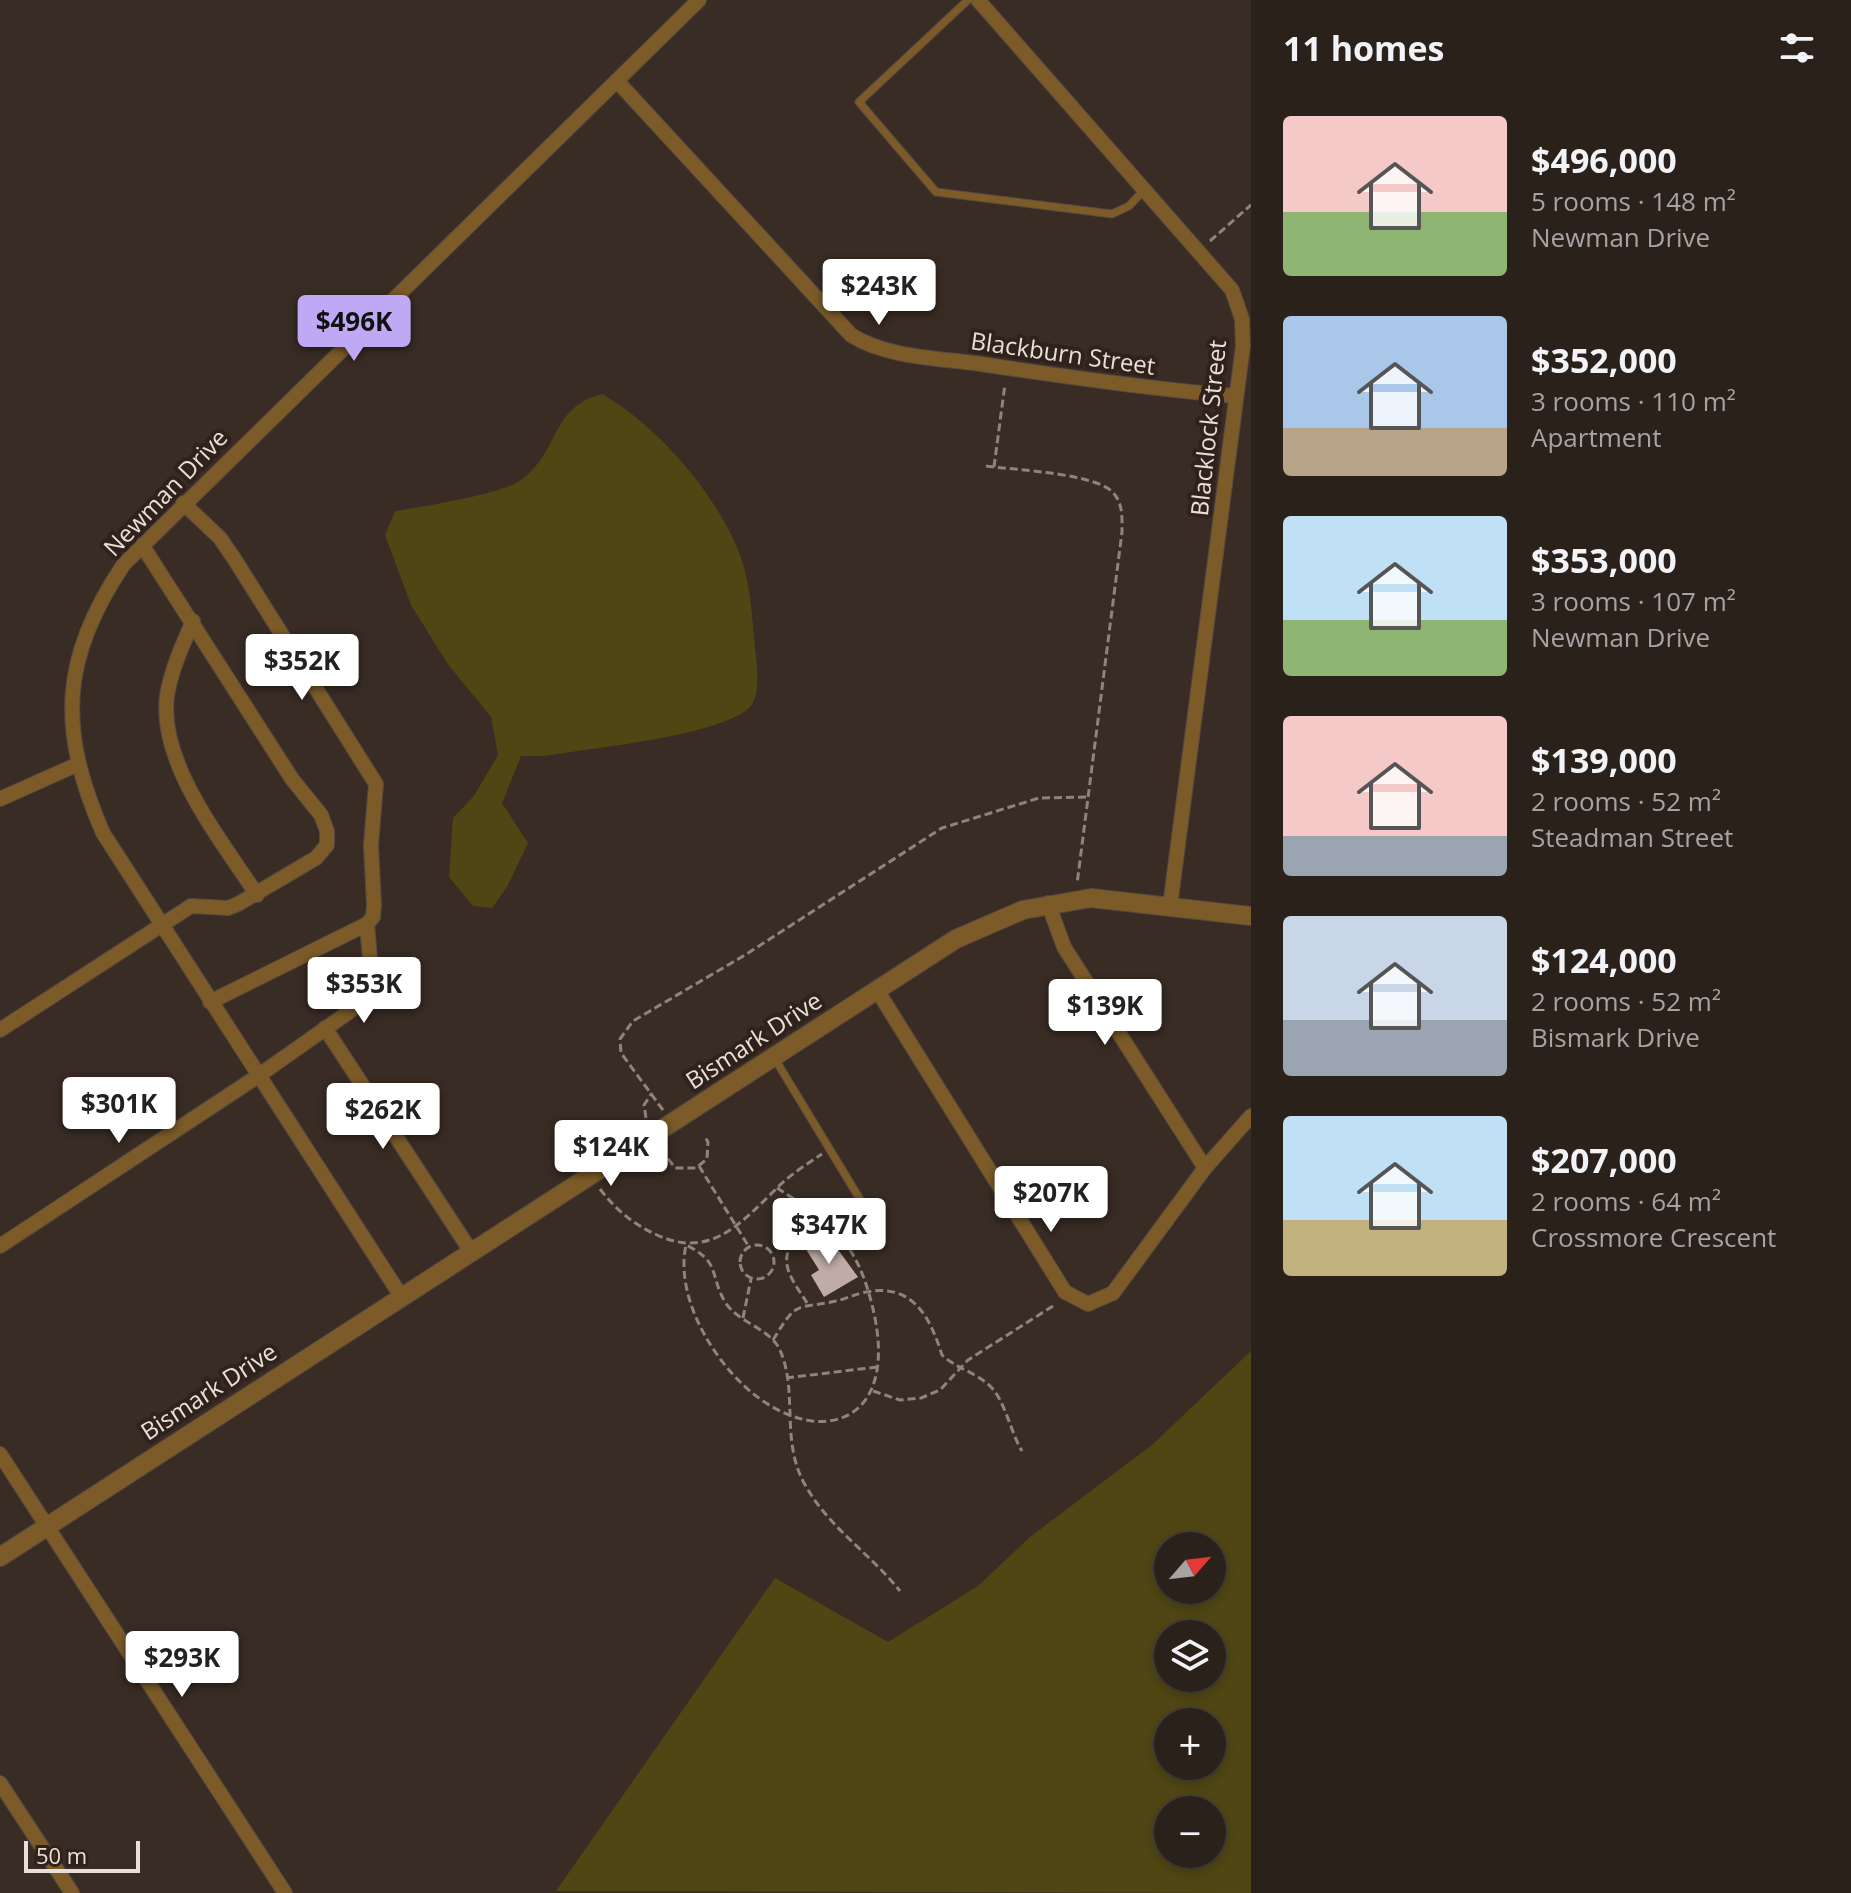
<!DOCTYPE html>
<html lang="en">
<head>
<meta charset="utf-8">
<style>
	:root { --surface:#2b211b; --page:#372e28; --text:#f1f3f6; --muted:#a6a3a3; --line:#473e3a; --accent:#bfa9f4 }
	body { margin:0; font-family:"Open Sans",sans-serif; background:var(--page); color:var(--text); height:100vh; display:flex; flex-direction:column; font-size:30px; white-space:nowrap }
	* { box-sizing:border-box; margin:0 }
	p { font-size:26px; color:var(--muted) }
	.icon { flex:none; width:44px; height:44px; fill:none; stroke:currentColor; stroke-width:2; stroke-linecap:round; stroke-linejoin:round }
	.map { position:relative; flex:1; overflow:hidden }
	.drawer { display:flex; flex-direction:column; background:var(--surface); width:600px }
	.drawer>* { flex:none }
	.needle { width:52px; rotate:62deg }
	.buttons { position:absolute; left:1154px; top:1532px; display:grid; gap:16px }
	.buttons a { display:grid; place-items:center; width:72px; height:72px; border-radius:50%; background:var(--surface); box-shadow:0 4px 12px #0003,0 0 0 2px var(--line); font-size:40px }
	.scale { position:absolute; left:24px; bottom:20px; width:116px; box-sizing:border-box; padding-left:8px; border:4px solid #e8dfda; border-top:0; font-size:22px; line-height:28px; white-space:nowrap; color:#e8dfda; -webkit-text-stroke:6px #2f221a; paint-order:stroke }
	.price { position:absolute; translate:-50% -68px; padding:0 18px; border-radius:8px; background:#fff; color:#222; font-size:26px; line-height:52px; filter:drop-shadow(0 2px 4px #0008) }
	.price::after { content:''; position:absolute; left:50%; top:48px; width:24px; height:18px; margin-left:-12px; background:inherit; clip-path:polygon(0 0,100% 0,50% 100%) }
	.price.selected { background:var(--accent); color:#111 }
	ul { padding:0; list-style:none }
	li { display:flex; align-items:center; gap:24px; height:200px; padding:0 32px }
	li span { display:grid; place-items:center; flex:none; width:224px; height:160px; border-radius:8px; color:#555 }
	li>.icon { margin-inline-start:auto }
	span .icon { width:96px; height:96px; fill:#fffc; stroke-width:1 }
	li b { font-size:34px }
	h2 { display:flex; justify-content:space-between; align-items:center; height:96px; padding:0 32px; font-size:34px }
	main { display:flex; flex:1; min-height:0 }
	.map>svg:first-child { display:block }
	.green { fill:#4f4614; fill-rule:evenodd }
	.building { fill:#bfaba8 }
	.lines { fill:none; stroke-linecap:round; stroke-linejoin:round }
	.service-casing { stroke:#554941; stroke-width:9 }
	.minor-casing { stroke:#554941; stroke-width:16 }
	.tertiary-casing { stroke:#554941; stroke-width:20 }
	.path { stroke:#8e837d; stroke-width:3; stroke-dasharray:8 4; stroke-linecap:butt }
	.service { stroke:#7c5b28; stroke-width:7 }
	.minor { stroke:#7c5b28; stroke-width:14 }
	.tertiary { stroke:#7c5b28; stroke-width:18 }
	.labels { text-anchor:middle; stroke-width:8; stroke-linejoin:round; paint-order:stroke }
	.street-label { font-size:24px; fill:#e8dfda; stroke:#2f221a }
</style>
</head>
<body>
<main>
<div class="map">
<svg width="1251" height="1893" viewBox="0 0 1251 1893">
	<rect width="100%" height="100%" fill="#392c24"/>
	<path class="green" d="M602,394C658,426 719,496 741,558C751,586 752,618 755,648C757,662 761,696 750,707C721,736 590,748 545,756H521L502,803L528,843L507,887L492,908L473,906L449,877L453,818L474,796L498,755L491,717L447,663L411,605L385,535L395,511C421,507 503,494 521,480C561,451 549,408 602,394Z
		M1251,1351V1893L556,1891L775,1578L888,1642L978,1586L1030,1537L1153,1444ZM1212,1546V1590H1168V1546ZM1212,1634V1678H1168V1634ZM1168,1722H1212V1766H1168ZM1168,1810H1212V1854H1168Z"/>
	<path class="building" d="M826,1233L858,1277L824,1297L811,1275L819,1270L804,1246Z"/>
	<g class="lines">
		<defs>
			<path id="service" d="M968,0L859,102L936,192L1112,214L1129,206L1144,190
				M775,1059L878,1229"/>
			<path id="minor" d="M978,0L1232,290L1242,319L1243,346L1170,906
				M617,81L851,335C887,358 939,358 981,364C1066,377 1150,389 1235,396
				M183,503L220,538L235,560L376,784L371,845L374,905L373,917L367,924L210,1002
				M193,621C183,644 171,670 167,696C158,763 222,841 257,895
				M0,799L76,765
				M1048,903L1064,947L1205,1168
				M877,990L1065,1292L1088,1304L1113,1293L1205,1168L1251,1116
				M325,1028L472,1253
				M0,1030L191,906L228,908L238,904L316,858L327,845V831L321,815L292,779L142,545
				M0,1246L258,1076L373,995L367,924
				M401,1296L103,833C58,730 60,658 124,564L699,0
				M0,1454L285,1893
				M0,1783L72,1893"/>
			<path id="tertiary" d="M0,1557L956,939L1023,910L1091,898L1251,916"/>
		</defs>
		<use href="#service" class="service-casing"/>
		<use href="#minor" class="minor-casing"/>
		<use href="#tertiary" class="tertiary-casing"/>
		<path class="path" d="M1210,241L1251,205
			M986,466C1013,470 1101,473 1115,495C1123,505 1122,519 1122,532L1077,884
			M994,467L1005,384
			M663,1110L621,1053L620,1039L633,1021L745,955L942,828L1039,798L1088,797
			M646,1118L644,1105L652,1093
			M661,1149L675,1168H696L707,1159L708,1142L704,1135
			M699,1166L749,1247
			M777,1188C799,1202 821,1216 839,1236C856,1254 865,1278 871,1301C910,1446 787,1456 716,1353C695,1323 678,1282 686,1245C721,1262 709,1274 725,1302C738,1323 770,1328 780,1350C798,1391 781,1438 803,1481C827,1527 869,1552 900,1591
			M600,1189C616,1210 633,1224 657,1235C711,1260 742,1222 778,1187C791,1174 807,1164 822,1154
			M740 1262a17 17 0 1 1 34 0a17 17 0 1 1-34 0Z
			M807,1303C797,1286 778,1266 791,1245L852,1210
			M743,1318L751,1279
			M773,1340C798,1299 794,1310 836,1301C846,1299 855,1294 866,1292C913,1283 930,1317 942,1355C957,1369 976,1372 991,1387C1006,1403 1010,1431 1022,1451
			M786,1378L877,1367
			M873,1391L900,1400L921,1398L940,1390L968,1360L1053,1306"/>
		<use href="#service" class="service"/>
		<use href="#minor" class="minor"/>
		<use href="#tertiary" class="tertiary"/>
	</g>
	<g class="labels">
		<g class="street-label">
			<text transform="translate(1063 354) rotate(8)" y="8">Blackburn Street</text>
			<text transform="translate(1209 428) rotate(-84)" y="8">Blacklock Street</text>
			<text transform="translate(166 493) rotate(-46)" y="8">Newman Drive</text>
			<text transform="translate(754 1041) rotate(-33)" y="8">Bismark Drive</text>
			<text transform="translate(209 1392) rotate(-33)" y="8">Bismark Drive</text>
		</g>
	</g>
</svg>
<div class="buttons">
<a><svg class="needle" viewBox="-14 -14 28 28"><path d="M0-13l5 13h-10z" fill="#e53935"/><path d="M0 13l5-13h-10z" fill="#a6a3a3"/></svg></a>
<a><svg class="icon" aria-label="layers" viewBox="0 0 24 24"><path d="M12 4l9 5-9 5-9-5zM3 14l9 5 9-5"/></svg></a>
<a>+</a>
<a>−</a>
</div>
<div class="scale">50 m</div>
<b class="price" style="left:879px;top:327px">$243K</b>
<b class="price selected" style="left:354px;top:363px">$496K</b>
<b class="price" style="left:302px;top:702px">$352K</b>
<b class="price" style="left:364px;top:1025px">$353K</b>
<b class="price" style="left:1105px;top:1047px">$139K</b>
<b class="price" style="left:119px;top:1145px">$301K</b>
<b class="price" style="left:383px;top:1151px">$262K</b>
<b class="price" style="left:611px;top:1188px">$124K</b>
<b class="price" style="left:1051px;top:1234px">$207K</b>
<b class="price" style="left:829px;top:1266px">$347K</b>
<b class="price" style="left:182px;top:1699px">$293K</b>
</div>
<section class="drawer">
<h2>11 homes<svg class="icon" aria-label="filters" viewBox="0 0 24 24"><path d="M4 7h16M4 17h16"/><circle cx="9" cy="7" r="2"/><circle cx="15" cy="17" r="2"/></svg></h2>
<ul>
<li><span style="background:linear-gradient(#f6c9c9 60%,#8fb573 0)"><svg class="icon" aria-label="home" viewBox="0 0 24 24"><path d="M3 11l9-7 9 7M6 9v11h12V9"/></svg></span><div><b>$496,000</b><p>5 rooms · 148 m²</p><p>Newman Drive</p></div></li>
<li><span style="background:linear-gradient(#a9c7e8 70%,#b9a48a 0)"><svg class="icon" aria-label="home" viewBox="0 0 24 24"><path d="M3 11l9-7 9 7M6 9v11h12V9"/></svg></span><div><b>$352,000</b><p>3 rooms · 110 m²</p><p>Apartment</p></div></li>
<li><span style="background:linear-gradient(#bfe0f5 65%,#8fb573 0)"><svg class="icon" aria-label="home" viewBox="0 0 24 24"><path d="M3 11l9-7 9 7M6 9v11h12V9"/></svg></span><div><b>$353,000</b><p>3 rooms · 107 m²</p><p>Newman Drive</p></div></li>
<li><span style="background:linear-gradient(#f6c9c9 75%,#9aa5b1 0)"><svg class="icon" aria-label="home" viewBox="0 0 24 24"><path d="M3 11l9-7 9 7M6 9v11h12V9"/></svg></span><div><b>$139,000</b><p>2 rooms · 52 m²</p><p>Steadman Street</p></div></li>
<li><span style="background:linear-gradient(#c9d6e8 65%,#9aa5b1 0)"><svg class="icon" aria-label="home" viewBox="0 0 24 24"><path d="M3 11l9-7 9 7M6 9v11h12V9"/></svg></span><div><b>$124,000</b><p>2 rooms · 52 m²</p><p>Bismark Drive</p></div></li>
<li><span style="background:linear-gradient(#bfe0f5 65%,#c2b280 0)"><svg class="icon" aria-label="home" viewBox="0 0 24 24"><path d="M3 11l9-7 9 7M6 9v11h12V9"/></svg></span><div><b>$207,000</b><p>2 rooms · 64 m²</p><p>Crossmore Crescent</p></div></li>
</ul>
</section>
</main>
</body>
</html>
